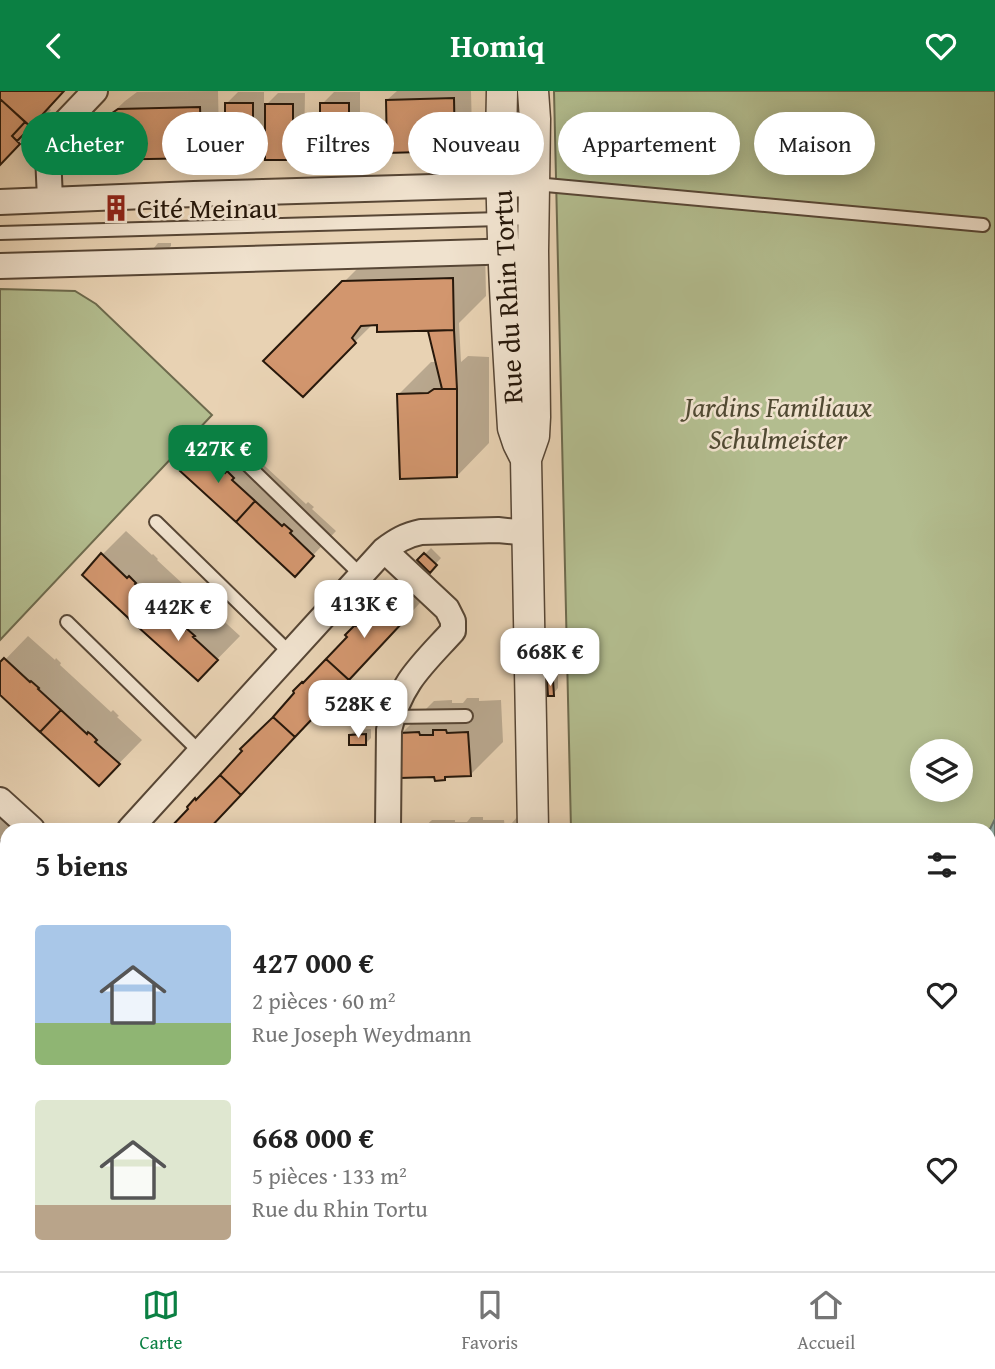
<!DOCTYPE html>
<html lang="fr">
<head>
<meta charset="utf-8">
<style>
	:root { --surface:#fff; --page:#f2f2f2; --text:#222; --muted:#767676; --line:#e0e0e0; --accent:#0b8043 }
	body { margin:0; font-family:"Gentium Book Plus",serif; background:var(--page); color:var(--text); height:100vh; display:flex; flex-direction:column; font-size:26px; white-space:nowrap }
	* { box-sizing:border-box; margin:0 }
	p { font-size:23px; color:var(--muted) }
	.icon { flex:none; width:38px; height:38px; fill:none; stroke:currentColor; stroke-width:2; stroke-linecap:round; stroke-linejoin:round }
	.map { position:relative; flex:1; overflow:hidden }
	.details { position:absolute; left:0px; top:732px; width:996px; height:450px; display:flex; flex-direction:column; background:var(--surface); border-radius:21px 21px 0 0; box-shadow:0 4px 18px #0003 }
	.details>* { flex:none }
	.top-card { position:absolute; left:21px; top:21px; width:954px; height:63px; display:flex; gap:14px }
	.fabs { position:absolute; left:910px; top:648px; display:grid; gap:14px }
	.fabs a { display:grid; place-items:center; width:63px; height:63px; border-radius:50%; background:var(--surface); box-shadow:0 4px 18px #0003; font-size:35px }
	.price { position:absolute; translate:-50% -60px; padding:0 16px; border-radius:14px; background:#fff; color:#222; font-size:23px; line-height:46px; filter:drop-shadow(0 2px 4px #0008) }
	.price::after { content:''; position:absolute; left:50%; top:42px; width:21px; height:16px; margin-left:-10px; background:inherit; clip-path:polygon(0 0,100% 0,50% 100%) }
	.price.on { background:var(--accent); color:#fff }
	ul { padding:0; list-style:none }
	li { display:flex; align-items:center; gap:21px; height:175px; padding:0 35px }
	li span { display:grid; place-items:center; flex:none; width:196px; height:140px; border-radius:7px; color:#555 }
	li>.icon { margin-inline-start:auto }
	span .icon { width:84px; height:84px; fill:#fffc; stroke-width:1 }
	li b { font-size:30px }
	h2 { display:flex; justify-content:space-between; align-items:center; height:84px; padding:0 35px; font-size:30px }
	.chip { padding:0 24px; border-radius:32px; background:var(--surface); box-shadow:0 4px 18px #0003; font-size:24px; line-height:63px }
	.chip.on { background:var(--accent); color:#fff }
	header { display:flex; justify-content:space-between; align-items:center; height:91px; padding:0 35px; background:var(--accent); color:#fff; font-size:32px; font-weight:800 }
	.tab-bar { display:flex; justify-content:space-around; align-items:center; height:98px; border-top:2px solid var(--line); background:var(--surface); font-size:19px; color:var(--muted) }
	.tab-bar a { display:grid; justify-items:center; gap:4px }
	.tab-bar .on { color:var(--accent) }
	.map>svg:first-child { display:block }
	.green { fill:#b3bd8f; stroke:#6d6a4d; stroke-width:2; fill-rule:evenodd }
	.water { fill:#98b7b1; stroke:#6b776f; stroke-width:2 }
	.shadow { fill:#0003 }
	.building { fill:#d2966e; stroke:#27180b; stroke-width:2 }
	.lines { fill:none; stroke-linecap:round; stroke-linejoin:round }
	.service-casing { stroke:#574635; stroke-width:16 }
	.minor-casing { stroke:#574635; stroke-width:28 }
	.tertiary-casing { stroke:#574635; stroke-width:33 }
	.service { stroke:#f0e2ce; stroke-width:12 }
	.minor { stroke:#f0e2ce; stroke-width:24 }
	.tertiary { stroke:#f0e2ce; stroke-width:30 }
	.labels { text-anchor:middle; stroke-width:5; stroke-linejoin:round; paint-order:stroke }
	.poi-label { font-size:28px; fill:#27180b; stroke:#f0e2ce; text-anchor:start }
	.street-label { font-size:28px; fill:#27180b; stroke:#f0e2ce }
	.park-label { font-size:28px; font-style:italic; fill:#514a33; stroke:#f0e2ce }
</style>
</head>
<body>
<header><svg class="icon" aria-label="back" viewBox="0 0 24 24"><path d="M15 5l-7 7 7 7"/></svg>Homiq<svg class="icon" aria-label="heart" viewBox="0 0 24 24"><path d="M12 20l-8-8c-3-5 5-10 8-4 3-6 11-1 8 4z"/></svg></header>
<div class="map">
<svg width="995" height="1180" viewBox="0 0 995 1180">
	<rect width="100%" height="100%" fill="#e8d2b3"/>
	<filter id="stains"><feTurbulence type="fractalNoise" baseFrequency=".00286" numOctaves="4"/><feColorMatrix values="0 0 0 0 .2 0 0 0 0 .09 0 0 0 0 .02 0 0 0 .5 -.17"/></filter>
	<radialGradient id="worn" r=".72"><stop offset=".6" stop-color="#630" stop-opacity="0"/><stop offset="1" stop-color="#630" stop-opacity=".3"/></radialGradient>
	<path class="green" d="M554,0H995V899L989,910V738H571ZM922,660H961V698H922Z
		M0,198L75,200L96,213L212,324L0,549Z
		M615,1174H930L928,1180H616Z"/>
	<path class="water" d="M995,728V831L989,830V740Z
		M995,963V1141L989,1163V981Z
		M930,1174H986L984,1180H928Z"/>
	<path class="shadow" d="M0,0H62L48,16L51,19L0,73Z
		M218,0L219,47L201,65L97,41L106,32V28L125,10L137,1Z
		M397,0H471L472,41L454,59L387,9Z
		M238,1H264V16L278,2H305L304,56L292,67L266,53L252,67L226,13Z
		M334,1H360V55L348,67L322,13Z
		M158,152H171V155L166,160L153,161V158Z
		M485,155L486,205L459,232L461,271L468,265L489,266V352L457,385L398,304L431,271H437L429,241L432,238L373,233L302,303L265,270L377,158Z
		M224,336L250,360L252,358L254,360L256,363L254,365L306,413L308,411L314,416L312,418L336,440L295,483L201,359Z
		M126,440L152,464L153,463L158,468L157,469L209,517L211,515L217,520L215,522L240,545L198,588L102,464Z
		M431,457L441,467L430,479L419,469Z
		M414,478L434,497L208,738H172L191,717L189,716L196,708L229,676L349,546L350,541Z
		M28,545L55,569L56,567L61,572L60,574L111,621L113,619L119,625L117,626L142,649L99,693L0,602V574Z
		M554,584H558V597L553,603L548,590Z
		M467,607H479V610L501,609L503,651L470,684H448L445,687L401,643L434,610L452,609V612H463Z
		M371,638V647L366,652L350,644L356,639Z
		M0,706L36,738H7V795L0,789Z
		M471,726H483V729H504L505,738H422L432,729H455V731H467Z
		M517,726H521L522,738H512V732Z
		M66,1174H142L148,1180H61Z
		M332,1174H444L449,1180H338Z"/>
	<path class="building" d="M0,0H64L31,36L0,8Z
		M454,7L455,60L387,62L386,9Z
		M0,8L25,31L12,45L20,53L0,74Z
		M225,12H253V69H225Z
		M320,12H349V69H320Z
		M265,13H293V69H265Z
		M200,16L202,67L96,69L95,41H105V27L118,18Z
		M25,31L31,36L17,50L12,45Z
		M453,187L454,239L377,241V234L361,235L352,247L356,252L303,306L263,270L342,190Z
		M454,239L457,298H442L428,240Z
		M434,298H457V386L400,388L397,303L428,302Z
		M200,358L225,382L227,380L234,387L232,389L255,410L236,431L180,380Z
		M255,410L282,435L284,433L292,440L290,442L314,465L295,486L236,431Z
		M101,462L127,487L129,485L136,492L135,493L158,514L138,536L82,484Z
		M424,462L437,474L430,482L417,469Z
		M380,510L403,531L349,589L326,568L347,546L345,544L355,534L356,535Z
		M158,514L185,539L186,537L195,545L193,546L218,569L198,590L138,536Z
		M4,567L30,591L31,590L39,597L38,598L61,619L40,641L0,604V571Z
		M326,568L349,589L295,646L273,626L294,602L293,600L302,591L303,592Z
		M547,589H553L554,605H548Z
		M61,619L87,643L88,641L92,644L97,649L95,651L120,673L99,695L40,641Z
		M273,626L295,646L241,704L220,684L242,660L240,658Z
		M433,639H446L447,642L468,641L471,685L445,686V689L435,690L434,686L400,687L399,642L419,641L420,644H433Z
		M366,643V654H349V644Z
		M220,684L241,704L209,738H169L188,718L187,716L195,707L196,709Z
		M0,750L7,757V773L0,781Z
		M7,773V797L0,791V781Z
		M7,1078V1120L0,1128V1085Z
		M64,1174H73L80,1180H58Z
		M329,1174H374L377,1177L374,1180H336Z"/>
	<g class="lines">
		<defs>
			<path id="service" d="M535,93L983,134
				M0,142L533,127
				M222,349L362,485
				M156,431L290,562
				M67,531L200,661
				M392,626L466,625
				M0,1028L7,1021
				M133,1174L139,1180
				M432,1174L439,1180"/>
			<path id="minor" d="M50,108L48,64L55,42L95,0
				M0,111L194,103L535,93
				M0,175L522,160
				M384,459L447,518L453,530V540C422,574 400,592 389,639L388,738
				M0,709L32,738
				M130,738L384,459C396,450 406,444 421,441L498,439L528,442"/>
			<path id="tertiary" d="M502,0C499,112 506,225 513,337L518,352L526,368
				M533,738L526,368L534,345L535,326L533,160L535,28L533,0
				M0,945L7,946
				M989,1082L995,1083
				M573,1174L574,1180"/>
		</defs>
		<use href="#service" class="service-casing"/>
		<use href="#minor" class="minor-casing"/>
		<use href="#tertiary" class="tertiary-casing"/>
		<use href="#service" class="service"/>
		<use href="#minor" class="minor"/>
		<use href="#tertiary" class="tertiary"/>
	</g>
	<defs>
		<symbol id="building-bare" viewBox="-9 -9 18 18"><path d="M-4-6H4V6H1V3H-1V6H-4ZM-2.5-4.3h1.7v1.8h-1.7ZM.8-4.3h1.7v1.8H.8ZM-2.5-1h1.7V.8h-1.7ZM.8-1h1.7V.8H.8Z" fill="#8f2418" stroke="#f0e2ce" stroke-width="2.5" paint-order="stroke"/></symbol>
	</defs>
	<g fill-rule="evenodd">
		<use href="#building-bare" x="97" y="98" width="38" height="38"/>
	</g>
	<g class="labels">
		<g class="poi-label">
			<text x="137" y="127">Cité Meinau</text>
		</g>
		<g class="street-label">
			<text transform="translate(507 206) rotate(-93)" y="10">Rue du Rhin Tortu</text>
		</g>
		<g class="park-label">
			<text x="778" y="326">Jardins Familiaux<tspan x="778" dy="32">Schulmeister</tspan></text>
		</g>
	</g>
	<rect width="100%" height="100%" filter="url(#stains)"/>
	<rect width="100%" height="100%" fill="url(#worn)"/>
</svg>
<div class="fabs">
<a><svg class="icon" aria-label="layers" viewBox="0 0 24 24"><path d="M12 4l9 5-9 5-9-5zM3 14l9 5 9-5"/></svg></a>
</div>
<b class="price on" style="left:218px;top:394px">427K €</b>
<b class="price" style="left:364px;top:549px">413K €</b>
<b class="price" style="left:178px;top:552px">442K €</b>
<b class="price" style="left:550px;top:597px">668K €</b>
<b class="price" style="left:358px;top:649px">528K €</b>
<div class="top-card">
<a class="chip on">Acheter</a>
<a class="chip">Louer</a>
<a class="chip">Filtres</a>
<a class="chip">Nouveau</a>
<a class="chip">Appartement</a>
<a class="chip">Maison</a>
</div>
<section class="details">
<h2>5 biens<svg class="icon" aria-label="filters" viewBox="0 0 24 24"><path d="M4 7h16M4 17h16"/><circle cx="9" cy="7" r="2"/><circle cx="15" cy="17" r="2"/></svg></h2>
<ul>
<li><span style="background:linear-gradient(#a9c7e8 70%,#8fb573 0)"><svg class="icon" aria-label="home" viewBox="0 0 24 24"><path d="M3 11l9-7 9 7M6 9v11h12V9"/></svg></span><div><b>427 000 €</b><p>2 pièces · 60 m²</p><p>Rue Joseph Weydmann</p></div><svg class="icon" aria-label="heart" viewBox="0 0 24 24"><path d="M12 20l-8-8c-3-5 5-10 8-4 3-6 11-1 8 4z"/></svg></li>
<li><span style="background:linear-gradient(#dfe7d0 75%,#b9a48a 0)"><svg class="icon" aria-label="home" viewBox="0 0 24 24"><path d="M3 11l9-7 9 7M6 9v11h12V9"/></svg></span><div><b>668 000 €</b><p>5 pièces · 133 m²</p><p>Rue du Rhin Tortu</p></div><svg class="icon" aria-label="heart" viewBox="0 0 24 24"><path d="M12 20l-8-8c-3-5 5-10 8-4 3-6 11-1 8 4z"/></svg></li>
</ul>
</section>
</div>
<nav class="tab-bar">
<a class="on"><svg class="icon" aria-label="map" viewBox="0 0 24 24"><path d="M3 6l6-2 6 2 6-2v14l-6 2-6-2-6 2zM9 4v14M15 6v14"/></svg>Carte</a>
<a><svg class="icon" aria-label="saved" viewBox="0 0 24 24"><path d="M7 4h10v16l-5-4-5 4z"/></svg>Favoris</a>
<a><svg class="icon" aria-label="home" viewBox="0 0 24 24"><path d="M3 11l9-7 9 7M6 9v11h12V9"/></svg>Accueil</a>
</nav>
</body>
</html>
